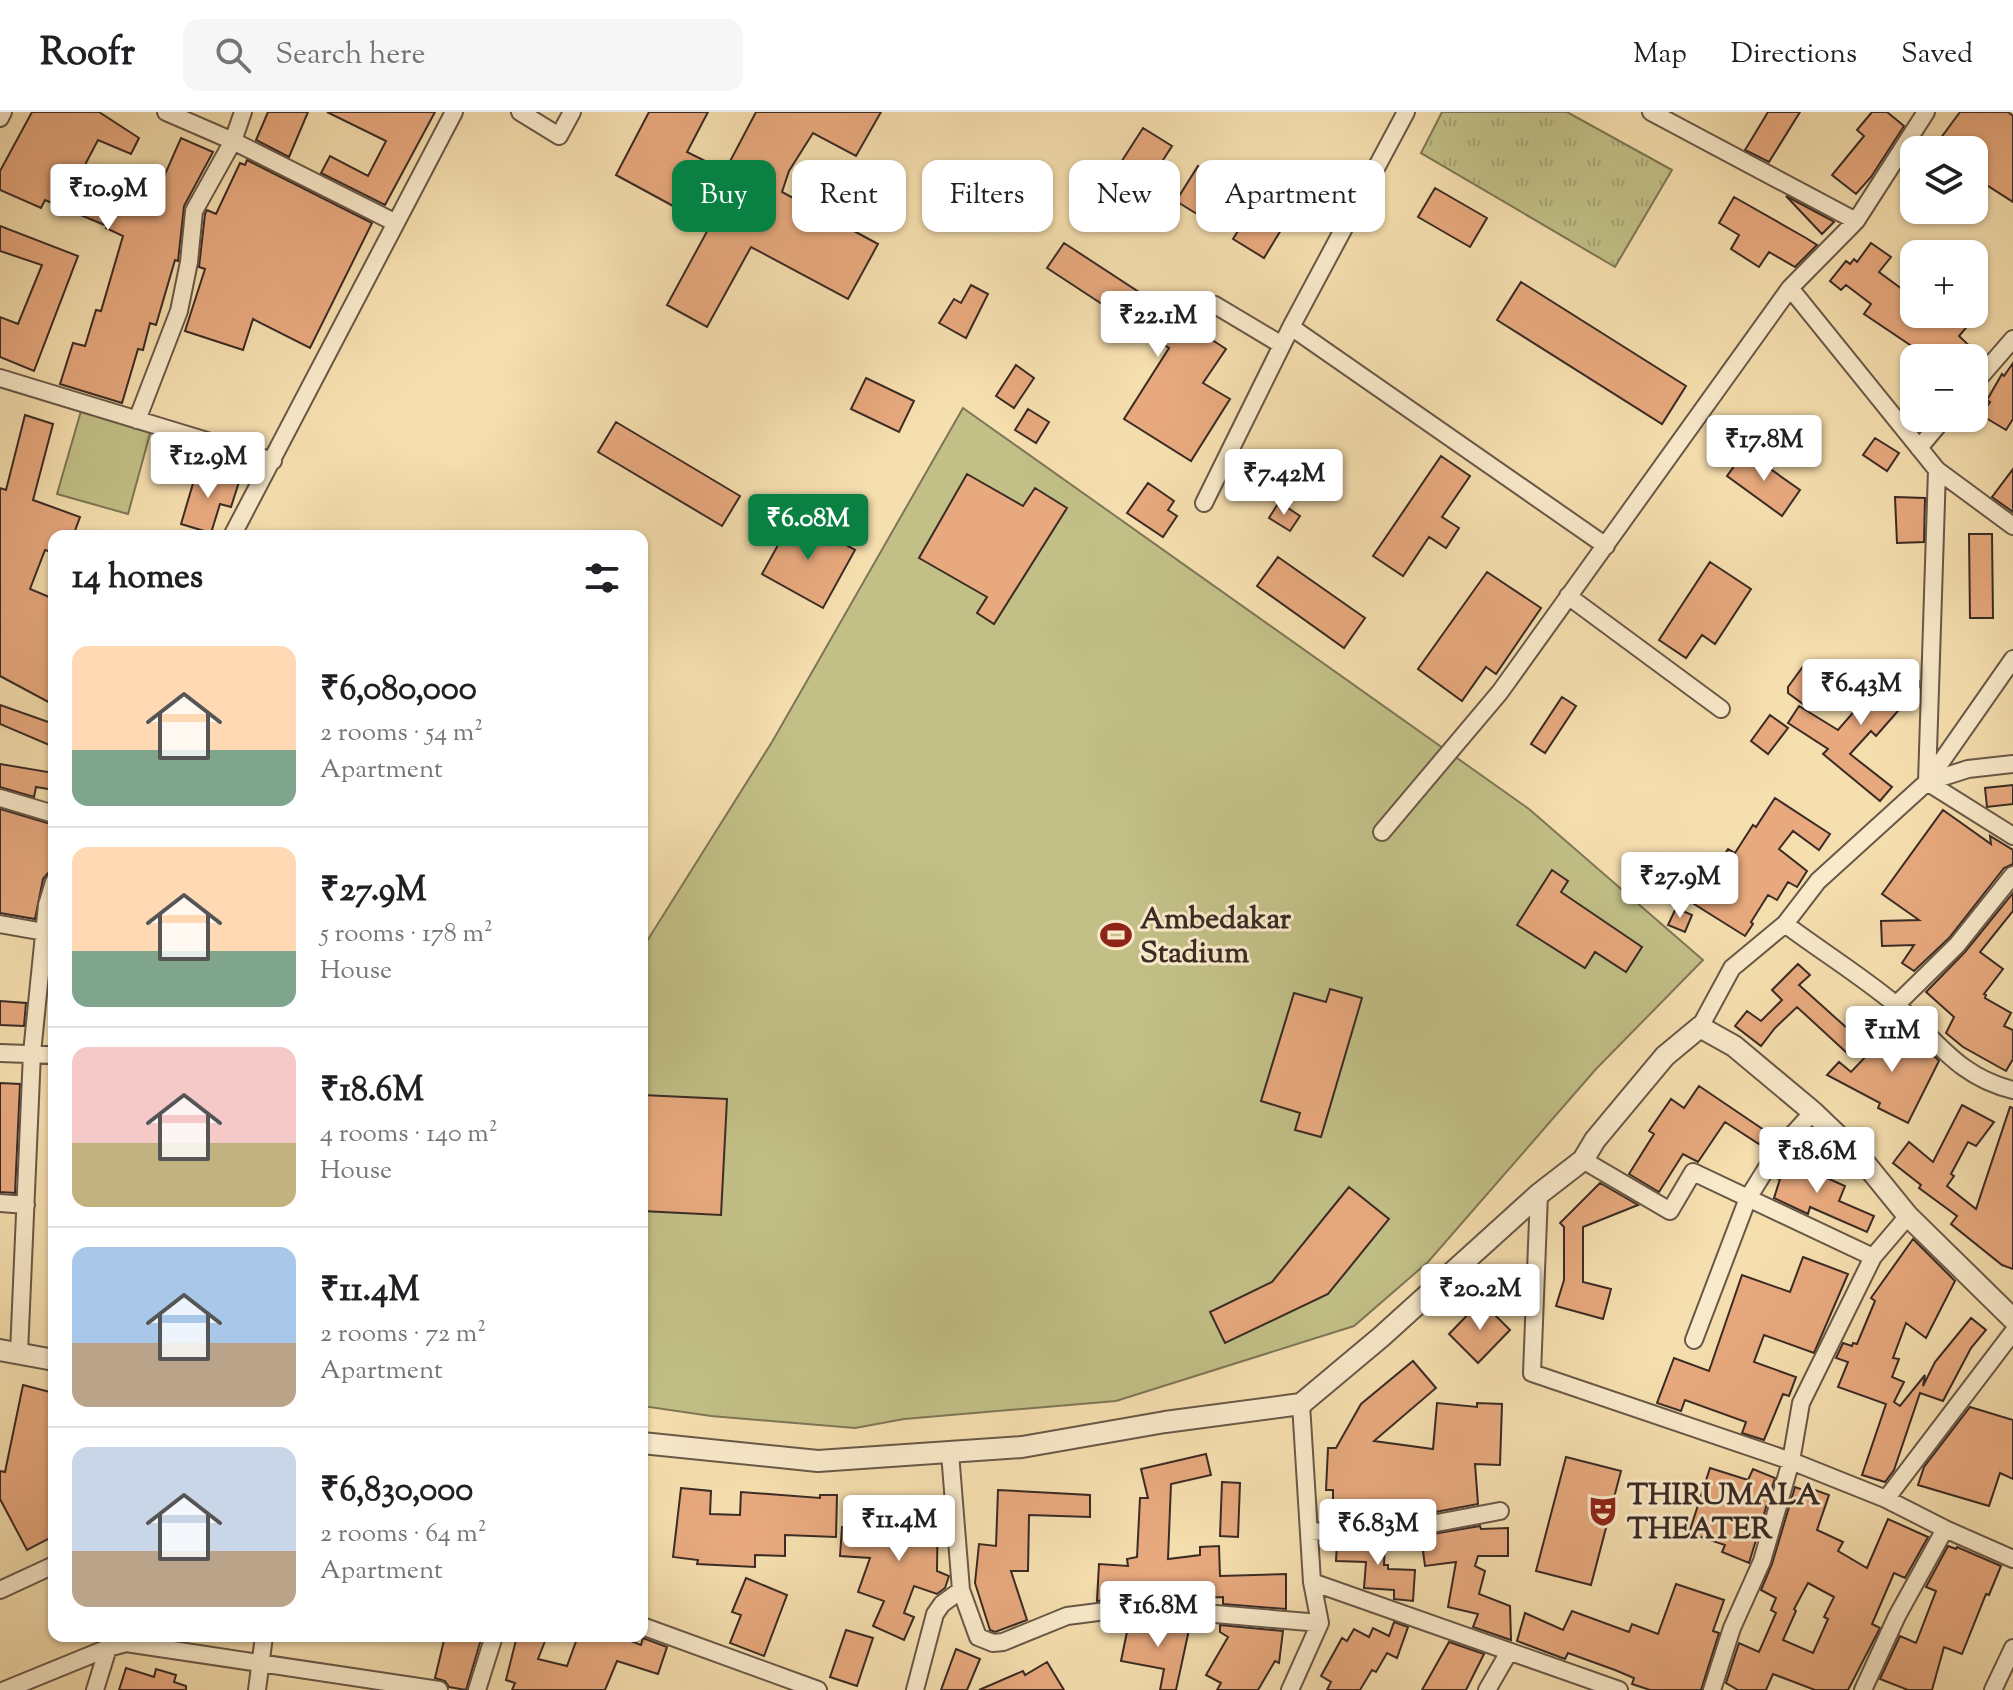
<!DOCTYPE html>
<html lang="en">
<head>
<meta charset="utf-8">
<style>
	:root { --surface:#fff; --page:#f6f6f6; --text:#202124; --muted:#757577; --line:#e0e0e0; --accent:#0b8043 }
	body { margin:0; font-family:"Sorts Mill Goudy",serif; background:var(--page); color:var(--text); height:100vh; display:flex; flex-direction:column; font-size:30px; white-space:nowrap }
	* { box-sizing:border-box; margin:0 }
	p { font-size:26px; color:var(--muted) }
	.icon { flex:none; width:44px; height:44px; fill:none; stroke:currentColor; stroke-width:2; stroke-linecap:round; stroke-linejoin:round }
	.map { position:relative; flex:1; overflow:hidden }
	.sheet { position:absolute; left:48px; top:418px; width:600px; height:1112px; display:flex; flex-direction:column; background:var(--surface); border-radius:16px; box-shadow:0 2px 6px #0004 }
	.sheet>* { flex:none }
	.guide { position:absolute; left:672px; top:48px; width:760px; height:72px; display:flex; gap:16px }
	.fabs { position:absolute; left:1900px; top:24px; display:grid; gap:16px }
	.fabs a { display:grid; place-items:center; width:88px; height:88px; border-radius:16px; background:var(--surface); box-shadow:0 2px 6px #0004; font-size:40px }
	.price { position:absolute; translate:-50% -68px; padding:0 18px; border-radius:8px; background:#fff; color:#222; font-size:26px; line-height:52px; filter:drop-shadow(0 2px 4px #0008) }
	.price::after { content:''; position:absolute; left:50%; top:48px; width:24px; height:18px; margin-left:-12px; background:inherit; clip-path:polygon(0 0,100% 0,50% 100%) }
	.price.on { background:var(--accent); color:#fff }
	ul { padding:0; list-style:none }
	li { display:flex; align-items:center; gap:24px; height:200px; padding:0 24px }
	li+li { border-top:2px solid var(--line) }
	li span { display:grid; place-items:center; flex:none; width:224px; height:160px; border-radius:16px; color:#555 }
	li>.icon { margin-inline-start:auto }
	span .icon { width:96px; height:96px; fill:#fffc; stroke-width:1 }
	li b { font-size:34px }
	h2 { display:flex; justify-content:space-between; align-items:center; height:96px; padding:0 24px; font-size:34px }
	.chip { padding:0 28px; border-radius:16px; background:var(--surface); box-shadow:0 2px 6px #0004; font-size:28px; line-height:72px }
	.chip.on { background:var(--accent); color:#fff }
	header { display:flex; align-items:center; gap:48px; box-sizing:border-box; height:112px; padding:0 40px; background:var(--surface); border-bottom:2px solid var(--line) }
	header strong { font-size:38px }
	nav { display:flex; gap:44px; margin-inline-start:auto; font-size:28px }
	.search { width:560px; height:72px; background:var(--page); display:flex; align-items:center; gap:20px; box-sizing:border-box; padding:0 28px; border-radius:16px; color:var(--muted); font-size:30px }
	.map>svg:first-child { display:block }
	.grass { fill:url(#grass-tufts); stroke:#7e7656; stroke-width:2 }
	.park { fill:#c2c087; stroke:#7e7656; stroke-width:2 }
	.building { fill:#e8a97e; stroke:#3a2b25; stroke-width:2; fill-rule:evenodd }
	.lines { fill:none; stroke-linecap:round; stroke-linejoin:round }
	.minor-casing { stroke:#695848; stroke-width:20 }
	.tertiary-casing { stroke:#695848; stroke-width:24 }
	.minor { stroke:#f9eacb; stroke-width:16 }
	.tertiary { stroke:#f9eacb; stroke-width:20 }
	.labels { text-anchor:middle; stroke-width:6; stroke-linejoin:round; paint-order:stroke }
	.poi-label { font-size:30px; font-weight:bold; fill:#3a2b25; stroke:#f9eacb; text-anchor:start }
</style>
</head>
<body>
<header>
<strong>Roofr</strong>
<div class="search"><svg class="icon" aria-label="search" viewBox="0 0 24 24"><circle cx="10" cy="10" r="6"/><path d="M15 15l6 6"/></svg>Search here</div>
<nav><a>Map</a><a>Directions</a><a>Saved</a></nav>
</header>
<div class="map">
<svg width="2013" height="1578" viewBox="0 0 2013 1578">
	<defs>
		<pattern id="grass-tufts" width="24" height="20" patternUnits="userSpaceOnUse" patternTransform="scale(2)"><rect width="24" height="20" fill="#c2c087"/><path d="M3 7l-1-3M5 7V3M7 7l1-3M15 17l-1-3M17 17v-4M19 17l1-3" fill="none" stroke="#a7a574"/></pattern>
	</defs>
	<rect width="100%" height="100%" fill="#f6dfaf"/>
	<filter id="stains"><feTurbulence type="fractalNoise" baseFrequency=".0025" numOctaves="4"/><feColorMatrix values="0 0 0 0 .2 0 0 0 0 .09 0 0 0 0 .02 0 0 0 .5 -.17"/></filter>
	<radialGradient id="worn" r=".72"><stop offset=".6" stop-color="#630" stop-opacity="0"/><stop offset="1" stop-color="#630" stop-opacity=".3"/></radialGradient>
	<path class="grass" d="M1442,0H1567L1672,58L1615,155L1421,41Z"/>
	<path class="park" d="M963,296L1529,697L1703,848L1596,957L1428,1150L1354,1214L1116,1289L904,1307L855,1316L711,1304L642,1294V837L772,630Z
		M81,299L151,318L128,402L57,382Z"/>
	<path class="building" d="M32,0H99L139,26L131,42L98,28L78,66L123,84L132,64L159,76L181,26L213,40L184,94L178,149L175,148L156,213L150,211L143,238L138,237L122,291L60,272L73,231L85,234L96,198L101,199L123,124L106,116L107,114L45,88L41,96L0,78V59Z
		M268,0H308L289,45L256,28Z
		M327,0H435L385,93L321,61L330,44L368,64L386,29Z
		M649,0H708L687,40L725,59L756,0H881L856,44L813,21L789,59L782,80L878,132L848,187L751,135L707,215L667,193L710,114L616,63Z
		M1768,0H1800L1769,50L1745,38Z
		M1872,0H1887L1904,14L1871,65L1856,82L1832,63L1864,24L1857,18Z
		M1960,0H2008L2013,4V90L1974,65V38H1932Z
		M1143,16L1172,34L1147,73L1118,55Z
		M247,48L372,111L310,236L253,207L243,238L185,219L205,157L199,155L205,102L207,98L216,102L240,51L245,53Z
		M1198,54L1227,73L1205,107L1176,89Z
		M1435,76L1487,106L1470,135L1418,105Z
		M1786,84L1833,109L1834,110L1822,122Z
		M1734,85L1806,126L1817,133L1795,155L1769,140L1759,155L1731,137L1739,123L1719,111Z
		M1256,90L1287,108L1264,146L1233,127Z
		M0,114L78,144L34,259L0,245V205L18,212L42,153L0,139Z
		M1064,131L1226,237L1203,271L1230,287L1191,349L1124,307L1169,236L1047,156Z
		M1871,131L1891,145L1879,160L1914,186V202H1978L1959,224L1982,246H1919L1910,239L1913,235L1864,202L1871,192L1846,173L1841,178L1830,169L1846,149L1850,152L1854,147L1857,150Z
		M1521,170L1686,274L1662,312L1497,208Z
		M971,173L988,182L966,226L939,211L954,187L961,191Z
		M2013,251V307L2006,318L1981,303L1990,290L1987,288L2002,262L2004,264Z
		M1016,253L1034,266L1014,296L996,284Z
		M866,266L914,289L899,320L851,297Z
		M1028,297L1049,310L1036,331L1015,318Z
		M25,303L53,312L33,388L80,405L73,424H54V441L45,438L30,477L54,487V593L0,564V376L6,378Z
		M616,310L740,384L722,414L598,340Z
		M1875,326L1899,341L1887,359L1863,343Z
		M1745,339L1800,378L1782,404L1727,364Z
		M1441,344L1470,364L1442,405L1459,416L1446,436L1429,425L1403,464L1373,444Z
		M2013,357V400L1992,385Z
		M197,358L239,370L231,395L220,392L211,421L181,412Z
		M967,362L1023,394L1035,376L1067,396L994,512L977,501L987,485L919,446Z
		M1148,371L1174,389L1168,398L1177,404L1163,425L1127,401Z
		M1895,385L1925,386L1924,430L1897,431Z
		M1279,390L1300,404L1290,419L1269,406Z
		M794,404L855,438L823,496L762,462Z
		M1969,422H1992L1993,506H1970Z
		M1278,445L1365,506L1344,536L1257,474Z
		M1710,450L1751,477L1715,532L1702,523L1686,546L1659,528Z
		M1487,460L1541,496L1496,562L1486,555L1462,589L1418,557Z
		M1897,550L1919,569V575L1876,624L1871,619L1850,642L1892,675L1880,689L1823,642L1828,637L1788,611L1799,594L1838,618Z
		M1804,553L1822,565L1803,592L1788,581V575Z
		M1562,585L1576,594L1545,641L1531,632Z
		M0,593L54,612V635L0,612Z
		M1770,603L1788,616L1768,642L1751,629Z
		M0,652L54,661V678L36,675L34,685L0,675Z
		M2013,673V692L1987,695L1985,676Z
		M1775,686L1830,722L1819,738L1793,719L1779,737L1807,759L1797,775L1788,770L1777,788L1768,783L1751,810L1753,812L1745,824L1694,792L1728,737L1735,741L1753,713L1756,715Z
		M0,697L54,713V752H50L49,760L43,767L35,807L0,801Z
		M1943,698L1991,732L1990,724L2013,738V752L2004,756L1949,826L1914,859L1902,851L1914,833L1882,834L1881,809L1919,808L1882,782Z
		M1552,758L1568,769L1561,780L1642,835L1626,860L1595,840L1585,856L1517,813Z
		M2013,781V799L1980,840L2003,857L1984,882L1986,883L1985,886L2011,901L2004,914L2013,918V947L2006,959L1963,935L1946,921L1954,905L1926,880L1965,840Z
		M1676,796L1692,803L1685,820L1668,813Z
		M1798,852L1810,863L1799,873L1858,926L1847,941L1797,895L1775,916L1761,934L1735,914L1747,899L1761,909L1782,888L1772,878Z
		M1330,877L1362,886L1321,1025L1295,1018L1300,1001L1261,989L1294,881L1326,890Z
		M0,889L26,891L24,914L0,913Z
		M1894,915L1910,923L1909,925L1920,930L1939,949L1908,1011L1878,996L1880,991L1827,963L1839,950L1851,960Z
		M0,971L20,972L15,1081L0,1080Z
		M1699,974L1767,1020L1759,1032L1725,1010L1698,1050L1683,1042L1659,1080L1629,1062L1654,1022L1649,1019L1671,987L1684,996Z
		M642,983L727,987L721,1103L642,1099Z
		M1962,993L1994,1010L1976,1034L1968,1030L1951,1062L1954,1064L1947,1074L1976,1097L2010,995L2013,996V1157L2002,1153L1951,1112L1957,1104L1919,1076L1921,1073L1893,1051L1909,1030L1933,1050Z
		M1785,1047L1821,1058L1820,1063L1845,1074L1839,1089L1874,1104L1867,1120L1810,1095L1808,1102L1774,1086L1780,1067L1776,1066Z
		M1600,1071L1638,1093L1583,1115V1170L1611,1177L1603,1207L1556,1194L1564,1168V1115L1560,1111Z
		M1349,1075L1389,1107L1328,1182L1225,1231L1210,1200L1272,1170Z
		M1913,1127L1955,1169L1926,1226L1906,1211L1893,1246L1899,1247L1892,1265L1904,1270L1894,1290L1900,1294L1925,1263L1923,1274L1935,1250L1971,1206L1986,1218L1971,1236L1943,1289L1920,1281L1894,1358L1885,1370L1862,1363L1886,1292L1838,1275L1848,1250L1836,1246L1843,1231L1852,1234L1853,1231L1857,1232L1875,1189L1871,1186Z
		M1803,1145L1848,1162L1814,1241L1764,1223L1754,1250L1796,1265L1789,1284L1783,1282L1764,1328L1742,1321L1746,1310L1685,1288L1681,1299L1657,1291L1674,1246L1709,1259L1742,1163L1790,1180Z
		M1481,1189L1510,1218L1478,1251L1449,1222Z
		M1413,1249L1436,1276L1374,1329L1433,1337L1437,1291L1477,1295V1291L1502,1292L1500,1353L1475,1352L1478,1392L1425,1402L1333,1408V1378H1326L1328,1336H1336L1361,1292Z
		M23,1273L54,1281V1351L51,1366L54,1373V1424L27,1438L0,1387V1359L5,1360Z
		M1970,1295L2013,1308V1367L2000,1361L1989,1394L1918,1373L1924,1355Z
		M1206,1342L1211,1363L1171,1372L1168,1447L1200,1443V1435L1219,1434L1220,1464L1286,1462V1497L1223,1492V1485L1202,1486V1481L1162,1487L1161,1482L1097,1489L1099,1452L1128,1454L1127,1447L1137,1445L1140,1386H1148L1141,1357Z
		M1566,1345L1621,1359L1591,1473L1536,1459Z
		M1710,1356L1748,1368L1753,1357L1775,1366L1749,1451L1722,1440L1725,1433L1689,1421Z
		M1222,1370L1240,1371L1238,1425L1220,1424Z
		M1804,1374L1829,1383L1817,1418L1843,1430L1838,1439L1867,1456L1888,1407L1928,1425L1905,1466L1894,1461L1872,1512L1880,1516L1848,1578H1815L1773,1562L1766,1578H1738L1726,1571L1739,1531L1759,1540L1776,1501L1771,1498L1776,1486L1761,1478L1772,1452L1795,1375L1803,1378ZM1808,1471L1834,1485L1824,1505L1828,1507L1813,1541L1783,1528L1796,1499L1794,1497Z
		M681,1376L711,1379L710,1402L740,1403L741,1380L820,1386V1383H837L836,1425L785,1423V1444L755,1443V1455L697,1452L698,1448L673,1445Z
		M998,1378L1090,1383V1405L1029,1403L1028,1459H1011L1027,1508L995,1520L990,1518L975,1471L979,1432L996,1434Z
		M908,1385L938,1386L937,1459L949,1464L945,1476L937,1482L914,1474L904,1501L914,1505L904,1528L873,1514L884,1489L858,1480L870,1446L840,1444L842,1415L868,1416V1420L906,1421Z
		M1480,1414L1481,1417L1508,1416V1444H1478L1475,1454L1485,1459L1479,1482L1510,1494L1511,1528L1473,1515L1478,1502L1448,1495L1456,1450L1425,1454L1421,1424Z
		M1385,1427L1384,1453H1388V1457L1415,1458L1413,1489L1394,1487V1478L1364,1476L1366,1450L1336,1449L1337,1429Z
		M1948,1434L1956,1437L1957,1435L2001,1454L1989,1483L1986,1482L1962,1542L1944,1535L1932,1578H1908L1880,1567L1900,1524L1916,1531L1936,1479L1926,1475Z
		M746,1466L787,1483L764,1544L730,1531L741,1503L732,1500Z
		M1676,1472L1724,1488L1713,1519L1719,1521L1701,1578H1650L1632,1572L1634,1566L1615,1558L1568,1541L1565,1547L1517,1529L1525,1501L1563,1518L1572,1499L1629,1520L1632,1512L1658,1522Z
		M1165,1509L1190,1513L1176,1578H1160L1164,1557L1121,1549L1129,1510L1165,1515Z
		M1394,1510L1408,1515L1397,1546L1387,1541L1376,1560L1372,1558L1360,1578H1327L1331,1570L1321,1564L1342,1526L1347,1529L1354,1517L1369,1525L1373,1516L1389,1524Z
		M1220,1513L1283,1519L1279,1551L1275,1549L1258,1578H1217L1221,1571L1206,1563L1228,1525L1220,1520Z
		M846,1518L873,1526L857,1574L830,1565Z
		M445,1524H482L466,1578L449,1575L445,1569L435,1566Z
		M517,1524H547L538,1547L567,1554L578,1524H618L641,1533L643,1526L667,1535L658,1562L617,1549L605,1578H512L515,1571L506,1568Z
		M1449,1530L1484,1542L1466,1578H1422Z
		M956,1537L980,1547L967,1578H941Z
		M1047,1550L1064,1578H979L1023,1559L1025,1563Z
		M126,1556L154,1565L156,1557L176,1563L174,1570L186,1574V1578H119Z"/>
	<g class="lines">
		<defs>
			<path id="minor" d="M166,0L233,29L396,111
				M520,0L559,24L572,0
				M1651,0L1856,109
				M0,6L3,0
				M1790,176L1937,358L2013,414
				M1215,193L1282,233
				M1291,215L1606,434
				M0,266L273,349
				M1974,272L2013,227
				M137,308L179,199L189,150L194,99L233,29L243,0
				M1919,336L1944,306
				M1937,358L1927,670L2013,547
				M1204,391L1291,215L1406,0
				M232,424L454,0
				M1568,484L1721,597
				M1927,670L2013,724
				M0,686L54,702
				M1382,720L1500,580L1790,176L1856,109L1926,0
				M0,812L44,820
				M1785,812C1821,839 1860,863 1895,892C1936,926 1956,964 2013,978
				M1896,893L1957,833L2013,763
				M1700,915L1732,856L1785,812L1818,769L1927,670L1968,657L2013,652
				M0,941L54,943
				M1583,1048L1670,1099L1693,1060L1873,1145
				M1539,1082L1532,1261L1791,1349L1886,1387L2013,1220
				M0,1091L26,1093
				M1694,1228L1748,1086L1776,1041L1813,1000
				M19,1241L32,941L47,793L54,770
				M950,1341L961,1478L978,1525L993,1531L1003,1530L1067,1504L1106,1499L1169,1498L1320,1511
				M1945,1417L2013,1447
				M1310,1420L1426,1413L1500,1399
				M1312,1470L1619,1578
				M0,1478L54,1453
				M642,1514L818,1578
				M5,1578L108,1536
				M95,1578L108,1536L126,1531L439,1578
				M257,1578L264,1524
				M477,1578L494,1524
				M915,1578L935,1502L942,1492L961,1478
				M1290,1578L1320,1511L1312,1470L1301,1292
				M1487,1578L1509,1540
				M1712,1578L1732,1516L1762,1449L1791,1349L1801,1291L1873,1145L1908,1104
				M1863,1578L1897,1504L1945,1417L1886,1387
				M1993,1578L2013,1536"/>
			<path id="tertiary" d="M0,1238L54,1248
				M642,1331L818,1349L1022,1335L1165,1310L1301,1292L1381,1225L1539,1082L1583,1048L1595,1028L1665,944L1700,915L1734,934L1813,1000L1860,1045L1908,1104L2013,1207"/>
		</defs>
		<use href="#minor" class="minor-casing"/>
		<use href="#tertiary" class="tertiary-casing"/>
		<use href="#minor" class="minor"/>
		<use href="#tertiary" class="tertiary"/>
	</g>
	<defs>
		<symbol id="stadium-bare" viewBox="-9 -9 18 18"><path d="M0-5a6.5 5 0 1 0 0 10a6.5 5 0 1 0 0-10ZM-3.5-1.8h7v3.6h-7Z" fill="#8f2418" stroke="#f9eacb" stroke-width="2.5" paint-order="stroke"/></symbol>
		<symbol id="theatre-bare" viewBox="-9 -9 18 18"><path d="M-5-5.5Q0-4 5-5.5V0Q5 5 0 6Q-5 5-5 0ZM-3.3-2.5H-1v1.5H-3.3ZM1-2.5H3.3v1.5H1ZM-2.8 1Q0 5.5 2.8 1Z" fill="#8f2418" stroke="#f9eacb" stroke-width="2.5" paint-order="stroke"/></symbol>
	</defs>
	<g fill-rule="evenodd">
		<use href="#stadium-bare" x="1094" y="801" width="44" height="44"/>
		<use href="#theatre-bare" x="1581" y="1377" width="44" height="44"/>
	</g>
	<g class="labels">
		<g class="poi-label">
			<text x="1140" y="816">Ambedakar<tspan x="1140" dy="34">Stadium</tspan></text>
			<text x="1627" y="1392">THIRUMALA<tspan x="1627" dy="34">THEATER</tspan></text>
		</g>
	</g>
	<rect width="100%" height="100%" filter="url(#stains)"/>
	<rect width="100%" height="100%" fill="url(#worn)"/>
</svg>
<div class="fabs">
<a><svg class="icon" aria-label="layers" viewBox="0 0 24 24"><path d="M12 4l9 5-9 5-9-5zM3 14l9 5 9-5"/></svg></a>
<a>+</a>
<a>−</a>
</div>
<b class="price" style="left:108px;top:120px">₹10.9M</b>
<b class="price" style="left:1158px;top:247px">₹22.1M</b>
<b class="price" style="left:1764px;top:371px">₹17.8M</b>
<b class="price" style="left:208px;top:388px">₹12.9M</b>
<b class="price" style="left:1284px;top:405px">₹7.42M</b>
<b class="price on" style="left:808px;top:450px">₹6.08M</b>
<b class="price" style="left:1861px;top:615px">₹6.43M</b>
<b class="price" style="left:1680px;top:808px">₹27.9M</b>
<b class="price" style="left:1892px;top:962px">₹11M</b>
<b class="price" style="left:1817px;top:1083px">₹18.6M</b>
<b class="price" style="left:1480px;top:1220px">₹20.2M</b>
<b class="price" style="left:899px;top:1451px">₹11.4M</b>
<b class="price" style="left:1378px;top:1455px">₹6.83M</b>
<b class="price" style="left:1158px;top:1537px">₹16.8M</b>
<div class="guide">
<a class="chip on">Buy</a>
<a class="chip">Rent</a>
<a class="chip">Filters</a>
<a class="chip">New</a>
<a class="chip">Apartment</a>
</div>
<section class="sheet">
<h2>14 homes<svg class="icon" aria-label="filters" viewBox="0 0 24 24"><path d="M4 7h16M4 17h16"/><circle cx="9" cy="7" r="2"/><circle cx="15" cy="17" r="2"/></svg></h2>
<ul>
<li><span style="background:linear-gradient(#ffd9b3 65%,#7fa58c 0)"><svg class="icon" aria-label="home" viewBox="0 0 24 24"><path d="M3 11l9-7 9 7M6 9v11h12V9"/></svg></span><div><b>₹6,080,000</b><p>2 rooms · 54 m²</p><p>Apartment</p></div></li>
<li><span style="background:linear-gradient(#ffd9b3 65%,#7fa58c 0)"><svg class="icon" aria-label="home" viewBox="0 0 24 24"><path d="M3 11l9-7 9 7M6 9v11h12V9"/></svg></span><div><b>₹27.9M</b><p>5 rooms · 178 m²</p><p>House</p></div></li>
<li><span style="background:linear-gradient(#f6c9c9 60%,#c2b280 0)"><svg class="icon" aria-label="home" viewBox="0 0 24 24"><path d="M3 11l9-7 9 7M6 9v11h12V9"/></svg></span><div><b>₹18.6M</b><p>4 rooms · 140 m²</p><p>House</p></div></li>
<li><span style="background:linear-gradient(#a9c7e8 60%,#b9a48a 0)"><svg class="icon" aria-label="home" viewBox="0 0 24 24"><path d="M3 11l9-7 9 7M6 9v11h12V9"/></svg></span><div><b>₹11.4M</b><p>2 rooms · 72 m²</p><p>Apartment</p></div></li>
<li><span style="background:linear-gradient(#c9d6e8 65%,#b9a48a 0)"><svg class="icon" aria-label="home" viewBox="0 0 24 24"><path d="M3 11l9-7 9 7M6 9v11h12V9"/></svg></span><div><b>₹6,830,000</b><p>2 rooms · 64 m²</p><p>Apartment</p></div></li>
</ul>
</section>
</div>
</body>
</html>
